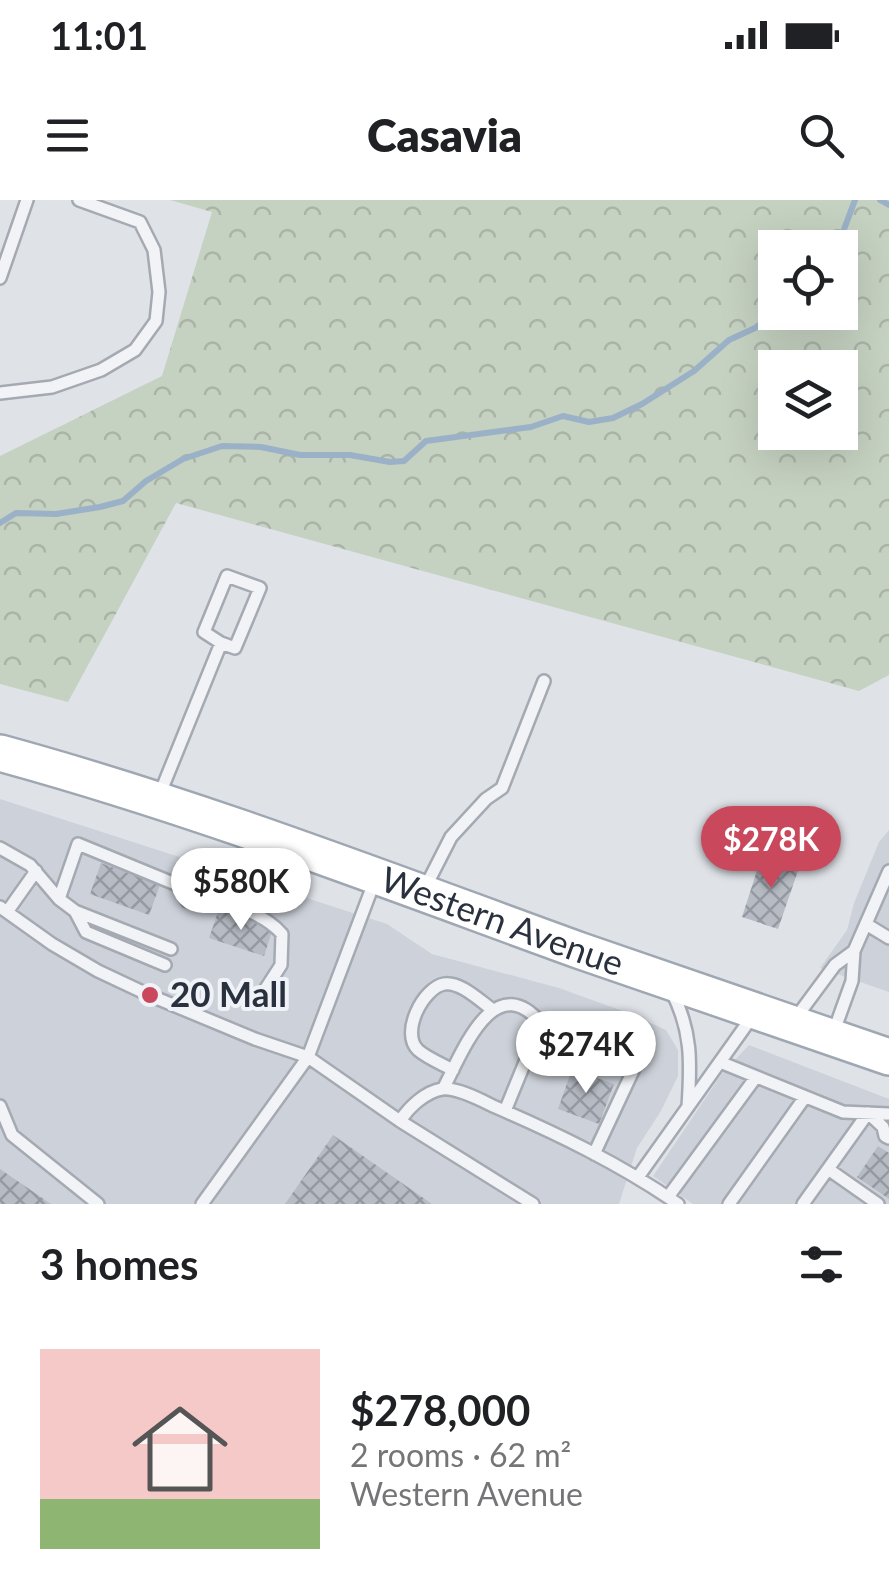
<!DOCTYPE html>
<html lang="en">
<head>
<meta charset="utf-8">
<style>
	:root { --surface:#fff; --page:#f2f2f2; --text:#202124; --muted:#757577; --accent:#c9485c }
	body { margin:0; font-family:Lato,sans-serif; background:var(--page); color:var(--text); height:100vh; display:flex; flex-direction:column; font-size:38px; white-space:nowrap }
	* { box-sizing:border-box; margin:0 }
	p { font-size:32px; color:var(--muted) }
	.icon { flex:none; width:55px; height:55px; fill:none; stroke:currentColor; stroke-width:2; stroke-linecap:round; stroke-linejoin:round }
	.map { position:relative; height:1004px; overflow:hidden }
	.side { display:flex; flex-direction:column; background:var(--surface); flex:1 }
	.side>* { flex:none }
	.fabs { position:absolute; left:758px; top:30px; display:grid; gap:20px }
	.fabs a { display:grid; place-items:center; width:100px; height:100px; border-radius:0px; background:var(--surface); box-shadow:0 10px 40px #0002; font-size:50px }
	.price { position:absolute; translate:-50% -85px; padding:0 22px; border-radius:35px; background:#fff; color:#222; font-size:32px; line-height:65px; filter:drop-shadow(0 2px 5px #0008) }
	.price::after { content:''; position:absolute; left:50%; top:60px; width:30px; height:22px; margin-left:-15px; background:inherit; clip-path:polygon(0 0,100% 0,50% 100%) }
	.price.selected { background:var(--accent); color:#fff }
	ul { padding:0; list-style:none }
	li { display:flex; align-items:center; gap:30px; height:250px; padding:0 40px }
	li span { display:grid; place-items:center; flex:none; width:280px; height:200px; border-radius:0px; color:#555 }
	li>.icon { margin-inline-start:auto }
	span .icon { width:120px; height:120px; fill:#fffc; stroke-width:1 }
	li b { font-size:42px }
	h2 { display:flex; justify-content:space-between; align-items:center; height:120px; padding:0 40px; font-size:42px }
	.status { display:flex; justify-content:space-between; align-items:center; height:70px; padding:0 50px; background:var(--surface); direction:ltr }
	.status svg { height:28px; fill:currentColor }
	header { display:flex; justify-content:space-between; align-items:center; height:130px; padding:0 40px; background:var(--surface); font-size:45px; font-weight:800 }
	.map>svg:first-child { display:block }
	.built { fill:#cdd2da }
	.forest { fill:url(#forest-crowns); fill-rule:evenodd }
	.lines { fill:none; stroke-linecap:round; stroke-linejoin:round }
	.stream { stroke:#9bb1c7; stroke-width:6 }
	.building { fill:url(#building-cross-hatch) }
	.service-casing { stroke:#a5aab2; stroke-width:16 }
	.primary-casing { stroke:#9fa7b3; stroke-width:40 }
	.service { stroke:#f2f3f6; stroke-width:11 }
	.primary { stroke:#fff; stroke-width:35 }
	.poi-dot { fill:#c9485c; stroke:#eff2f6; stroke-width:4 }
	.labels { text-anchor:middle; stroke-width:8; stroke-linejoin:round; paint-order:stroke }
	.street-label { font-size:35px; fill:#29313e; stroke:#eff2f6 }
	.poi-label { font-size:35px; font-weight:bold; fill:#29313e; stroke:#eff2f6; text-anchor:start }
</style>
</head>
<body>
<div class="status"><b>11:01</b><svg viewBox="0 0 49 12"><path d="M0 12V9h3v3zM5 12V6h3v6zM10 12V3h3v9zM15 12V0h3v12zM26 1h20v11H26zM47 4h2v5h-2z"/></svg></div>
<header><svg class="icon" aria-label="menu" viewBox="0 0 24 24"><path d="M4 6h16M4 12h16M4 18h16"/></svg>Casavia<svg class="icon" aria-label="search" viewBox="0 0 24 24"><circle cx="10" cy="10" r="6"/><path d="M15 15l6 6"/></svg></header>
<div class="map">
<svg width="889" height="1004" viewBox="0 0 889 1004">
	<defs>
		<pattern id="forest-crowns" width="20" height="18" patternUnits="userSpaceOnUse" patternTransform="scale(2.5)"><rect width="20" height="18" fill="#c5d1c1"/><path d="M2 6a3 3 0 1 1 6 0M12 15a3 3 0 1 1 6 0" fill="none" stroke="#a9b4a7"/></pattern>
		<pattern id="building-cross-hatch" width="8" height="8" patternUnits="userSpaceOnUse" patternTransform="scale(2.5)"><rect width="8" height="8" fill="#b7bcc4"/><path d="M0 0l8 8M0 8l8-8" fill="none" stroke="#9599a1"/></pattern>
	</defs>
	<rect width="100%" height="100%" fill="#dfe3e8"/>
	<path class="built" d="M0,599L387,724L432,754L559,788L631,814L666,830L678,850V876L661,911L637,948L619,1004H0Z
		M889,630V792L820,768L847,730L854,703L879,642Z
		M749,845L889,899V1004H693L653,976L721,875Z"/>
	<path class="forest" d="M170,0H889V475L859,491L176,303L68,502L0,484V256L162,176L212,12ZM775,48H840V112H775ZM775,168H840V232H775Z"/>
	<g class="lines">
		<path class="stream" d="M880,0L889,5
			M837,48L855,0
			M0,323L16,313L56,314L100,307L123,301L146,281L183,259L222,246L261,247L300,255H350L390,262L404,261L426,241L531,227L563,216L589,222L613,218L642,204L694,171L729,140L755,128L775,112"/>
	</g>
	<path class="building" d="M763,652L800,665L778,729L742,717Z
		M101,663L160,685L149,715L90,694Z
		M219,709L273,728L264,756L209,738Z
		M572,869L614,884L599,924L558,909Z
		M333,935L432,1004H285Z
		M878,946L889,953V999L857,977Z
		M0,969L51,1004H0Z"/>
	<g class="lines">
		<defs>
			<path id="service" d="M0,78L27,0
				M0,193L52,187L101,170L135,150L156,121L159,92L154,50L140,22L79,0
				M159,596L221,443L235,448L260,388L227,376L204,432L221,443
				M0,648L30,665L59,699L75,711L86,732L165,765
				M425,688L451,637L486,599L502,588L544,481
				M59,699L78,644L202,695
				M187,701L202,695C229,704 263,712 282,734L281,765L261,796
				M0,707L52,744L98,771L149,795L255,839L308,857L400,921L533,1004
				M75,711L171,749
				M7,712L36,671
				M866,724L889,738
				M671,790C692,830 691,862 688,907
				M795,819L835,765L854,751
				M834,831L852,781L854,751L889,671
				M720,862L843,912L889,914
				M453,870C442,864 427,858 418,850C400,833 423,788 444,784C460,781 480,801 493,810
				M443,889C462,854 493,767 541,823
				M0,906L12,935L98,1004
				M505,911L541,823L638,860L594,954
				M868,913L883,927L885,936L889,938
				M400,921C409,907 425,892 442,889C456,887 481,900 493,906C558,934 620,964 678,1004
				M828,969L878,1004
				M638,977L754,814
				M668,997L756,877
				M202,1004L308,857L375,680
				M729,1004L805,897
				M803,1004L868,913"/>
			<g id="primary">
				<path id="s1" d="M0,553C198,607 388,681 581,751C683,787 786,821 889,857"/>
			</g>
		</defs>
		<use href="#service" class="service-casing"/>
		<use href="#primary" class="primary-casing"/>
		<use href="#service" class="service"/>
		<use href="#primary" class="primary"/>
	</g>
	<circle class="poi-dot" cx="150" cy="795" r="10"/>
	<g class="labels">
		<g class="street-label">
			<text dy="12" stroke="none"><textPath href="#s1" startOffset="530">Western Avenue</textPath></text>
		</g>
		<g class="poi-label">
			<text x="170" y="807">20 Mall</text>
		</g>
	</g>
</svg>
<div class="fabs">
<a><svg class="icon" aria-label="locate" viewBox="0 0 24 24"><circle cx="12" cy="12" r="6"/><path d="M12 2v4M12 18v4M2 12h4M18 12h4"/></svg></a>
<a><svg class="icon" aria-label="layers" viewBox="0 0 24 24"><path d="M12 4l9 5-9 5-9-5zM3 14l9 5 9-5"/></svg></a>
</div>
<b class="price selected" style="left:771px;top:691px">$278K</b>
<b class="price" style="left:241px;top:733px">$580K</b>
<b class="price" style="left:586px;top:896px">$274K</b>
</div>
<section class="side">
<h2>3 homes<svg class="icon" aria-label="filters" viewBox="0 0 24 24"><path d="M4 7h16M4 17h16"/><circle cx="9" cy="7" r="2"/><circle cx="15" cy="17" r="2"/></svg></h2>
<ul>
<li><span style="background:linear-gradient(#f6c9c9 75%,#8fb573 0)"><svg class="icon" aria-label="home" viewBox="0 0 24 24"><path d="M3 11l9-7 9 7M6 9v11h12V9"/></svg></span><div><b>$278,000</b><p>2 rooms · 62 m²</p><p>Western Avenue</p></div></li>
</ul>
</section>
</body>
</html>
